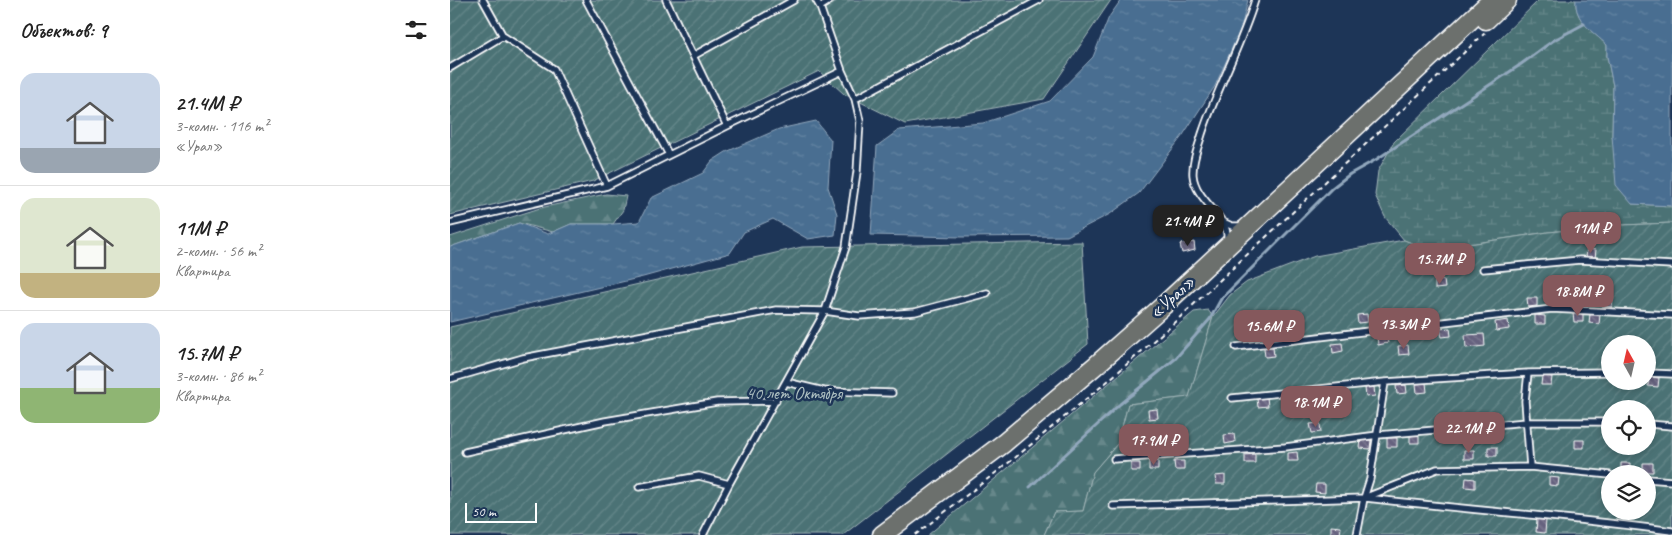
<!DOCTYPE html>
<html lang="ru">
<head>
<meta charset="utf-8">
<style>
	:root { --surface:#fff; --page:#f2f2f2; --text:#222; --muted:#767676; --line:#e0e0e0; --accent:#85585c }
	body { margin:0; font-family:Caveat,sans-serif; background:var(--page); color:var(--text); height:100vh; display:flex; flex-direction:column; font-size:19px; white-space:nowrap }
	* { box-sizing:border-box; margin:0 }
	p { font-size:16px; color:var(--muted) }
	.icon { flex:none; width:28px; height:28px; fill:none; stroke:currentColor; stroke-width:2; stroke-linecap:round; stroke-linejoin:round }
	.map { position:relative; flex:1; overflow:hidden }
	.side { display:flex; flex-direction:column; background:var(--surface); width:450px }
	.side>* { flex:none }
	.needle { width:32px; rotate:352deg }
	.tools { position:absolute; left:1151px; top:335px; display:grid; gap:10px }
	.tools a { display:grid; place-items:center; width:55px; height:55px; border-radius:50%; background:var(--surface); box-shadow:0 2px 8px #0003; font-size:25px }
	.scale { position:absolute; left:15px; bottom:12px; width:72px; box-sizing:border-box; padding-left:5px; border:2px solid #fff; border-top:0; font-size:14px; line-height:18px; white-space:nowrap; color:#fff; -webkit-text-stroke:4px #1d3557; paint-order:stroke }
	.price { position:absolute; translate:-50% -42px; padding:0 11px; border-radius:10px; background:var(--accent); color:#fff; font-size:16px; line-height:32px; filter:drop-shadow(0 1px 2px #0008) }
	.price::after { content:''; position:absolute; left:50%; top:30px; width:15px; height:11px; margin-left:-8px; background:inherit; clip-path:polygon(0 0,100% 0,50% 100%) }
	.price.selected { background:#222; color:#fff }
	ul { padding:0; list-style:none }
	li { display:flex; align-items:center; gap:15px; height:125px; padding:0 20px }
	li+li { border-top:1px solid var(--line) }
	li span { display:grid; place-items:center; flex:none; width:140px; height:100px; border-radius:15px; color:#555 }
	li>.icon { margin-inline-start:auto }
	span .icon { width:60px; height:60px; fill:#fffc; stroke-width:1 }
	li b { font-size:21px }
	h2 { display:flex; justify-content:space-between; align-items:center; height:60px; padding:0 20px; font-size:21px }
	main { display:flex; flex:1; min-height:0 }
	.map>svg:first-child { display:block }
	.forest { fill:url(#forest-firs); stroke:#a5b8ba }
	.wetland { fill:url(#wetland-marsh); stroke:#a5b8ba }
	.garden { fill:url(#garden-furrows); stroke:#a5b8ba; fill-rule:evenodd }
	.water { fill:url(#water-ripples); stroke:#92a8bd }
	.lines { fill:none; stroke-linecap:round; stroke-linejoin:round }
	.stream { stroke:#92a8bd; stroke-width:3 }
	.building { fill:url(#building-back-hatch); stroke:#fff }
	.service-casing { stroke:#fff; stroke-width:9 }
	.trunk-casing { stroke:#fff; stroke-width:21 }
	.path { stroke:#fff; stroke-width:2; stroke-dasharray:5 4; stroke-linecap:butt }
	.service { stroke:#1d3557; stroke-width:5.5 }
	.trunk { stroke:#6c706d; stroke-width:18 }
	.labels { text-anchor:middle; stroke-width:5; stroke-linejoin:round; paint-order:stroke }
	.street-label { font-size:18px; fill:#fff; stroke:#1d3557 }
	.park-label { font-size:18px; fill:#aec0c1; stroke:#1d3557 }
</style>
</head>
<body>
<main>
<section class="side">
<h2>Объектов: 9<svg class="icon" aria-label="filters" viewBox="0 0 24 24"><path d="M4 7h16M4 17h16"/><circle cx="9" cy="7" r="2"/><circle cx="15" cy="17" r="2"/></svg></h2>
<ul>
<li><span style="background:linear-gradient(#c9d6e8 75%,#9aa5b1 0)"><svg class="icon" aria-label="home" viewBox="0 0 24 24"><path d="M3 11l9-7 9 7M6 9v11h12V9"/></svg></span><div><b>21.4M ₽</b><p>3-комн. · 116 m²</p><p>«Урал»</p></div></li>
<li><span style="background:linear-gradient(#dfe7d0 75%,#c2b280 0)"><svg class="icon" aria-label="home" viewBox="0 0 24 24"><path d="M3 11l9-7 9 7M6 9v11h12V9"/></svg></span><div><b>11M ₽</b><p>2-комн. · 56 m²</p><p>Квартира</p></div></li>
<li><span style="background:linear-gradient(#c9d6e8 65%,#8fb573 0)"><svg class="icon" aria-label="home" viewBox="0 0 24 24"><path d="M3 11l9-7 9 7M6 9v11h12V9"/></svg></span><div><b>15.7M ₽</b><p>3-комн. · 86 m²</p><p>Квартира</p></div></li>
</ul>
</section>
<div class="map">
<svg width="1222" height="535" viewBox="0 0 1222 535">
	<defs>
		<pattern id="forest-firs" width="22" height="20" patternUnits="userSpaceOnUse" patternTransform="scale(1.25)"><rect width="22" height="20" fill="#4b7275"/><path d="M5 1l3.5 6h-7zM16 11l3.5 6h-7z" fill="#66878a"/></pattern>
		<pattern id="wetland-marsh" width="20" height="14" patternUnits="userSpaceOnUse" patternTransform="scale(1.25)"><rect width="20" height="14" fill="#4b7275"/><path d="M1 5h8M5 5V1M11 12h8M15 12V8" fill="none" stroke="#66878a"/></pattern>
		<pattern id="garden-furrows" width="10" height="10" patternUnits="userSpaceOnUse" patternTransform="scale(1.25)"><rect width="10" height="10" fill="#4b7275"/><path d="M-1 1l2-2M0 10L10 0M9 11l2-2" fill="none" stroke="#66878a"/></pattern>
		<pattern id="water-ripples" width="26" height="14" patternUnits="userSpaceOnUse" patternTransform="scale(1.25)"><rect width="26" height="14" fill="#496e91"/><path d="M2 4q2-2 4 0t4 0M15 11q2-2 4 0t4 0" fill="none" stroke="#6484a2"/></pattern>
		<pattern id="building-back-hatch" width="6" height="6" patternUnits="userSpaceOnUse" patternTransform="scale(1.25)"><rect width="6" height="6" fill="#66627f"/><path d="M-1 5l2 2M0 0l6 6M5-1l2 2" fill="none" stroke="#7d7a92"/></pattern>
	</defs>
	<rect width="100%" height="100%" fill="#1d3557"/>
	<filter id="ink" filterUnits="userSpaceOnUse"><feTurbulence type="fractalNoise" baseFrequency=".02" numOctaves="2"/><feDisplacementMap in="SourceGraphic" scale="10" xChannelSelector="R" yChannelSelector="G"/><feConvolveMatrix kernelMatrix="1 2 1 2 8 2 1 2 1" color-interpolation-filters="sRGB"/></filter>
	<g filter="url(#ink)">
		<path class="forest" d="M156,194L176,196L173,210L163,224H121L103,232L69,223L0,247V237L90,208Z
			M758,310L763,317L739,397L678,404L668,443L643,472L633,511L604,512L594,535H478L744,312Z"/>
		<path class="wetland" d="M1089,0H1126C1124,20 1143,32 1157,45V56L1163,86L1162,136L1182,204L1222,206V223L1172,225L1098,232L980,250L954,240L935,217L925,195L928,171L944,142Z"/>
		<path class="garden" d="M0,0H661L594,99L455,124L394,94L369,71L143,181L0,215Z
			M1222,223V535H594L604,512L633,511L643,472L668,443L678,404L739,397L763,317L780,295L797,282L865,256L954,240L980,250L1098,232L1172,225ZM1160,344H1198V381H1160ZM1160,409H1198V446H1160ZM1160,474H1198V511H1160Z
			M632,242L638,344L393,535H0V327L352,247Z"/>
		<path class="water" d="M671,0H798L791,28L765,86L733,135L689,193L660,214L617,236L512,237L421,235L427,146L449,130L533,123L600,101L643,57L659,17Z
			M1126,0H1222V206L1182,204L1166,185L1162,136L1163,86L1157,56V45C1143,32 1124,20 1126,0Z
			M366,121L381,140L378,187L387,214L385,235L358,239L323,219L294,232L280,253L193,277L0,322V247L69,223L98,234L121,224H163L189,222L201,198L253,173L262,161L276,152L329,129Z"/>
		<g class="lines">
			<path class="stream" d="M580,487L670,404L725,359L760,319L771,299L882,188L900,174L927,159L1067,67L1104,40L1134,24"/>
		</g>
		<path class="building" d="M744,242L745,250L732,253L730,244Z
			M1137,249L1146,250L1145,258H1136Z
			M994,280L995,288L985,289V281Z
			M1113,293L1114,301L1104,302L1103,294Z
			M1153,297L1163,298L1162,307L1152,306Z
			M1077,298H1087V306L1078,307Z
			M1123,313H1133V322H1124Z
			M917,314L918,322L908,323L907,315Z
			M1140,314L1150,315L1149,324L1139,323Z
			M1085,315L1095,316V324H1085Z
			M1058,320L1059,329L1046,331L1045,322Z
			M829,327L830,336L820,337L819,328Z
			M1000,328L1001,336L992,337L990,329Z
			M1034,334L1035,346L1016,348L1015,335Z
			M936,335L938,343L928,345L927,336Z
			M892,343L893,351L883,353L882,344Z
			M958,345L959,354L949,355L948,346Z
			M823,347L824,356L815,357L814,348Z
			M1092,376L1102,377L1101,385H1091Z
			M1199,377L1209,378L1208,387L1198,386Z
			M976,383L977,392L967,393L966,384Z
			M956,385L957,393L947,394L946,386Z
			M924,387L925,396L916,397L915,388Z
			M817,397L818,406L808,407L807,399Z
			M848,397L849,405L840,407L839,398Z
			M707,409L708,418L699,419L698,410Z
			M870,423L871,432L862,433L860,424Z
			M784,434L785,442L775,444L774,435Z
			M960,435H969V443H960Z
			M937,438H947V447H937Z
			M911,439L921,440L920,449L910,448Z
			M1125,440H1134V448H1125Z
			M1038,447H1047V456H1038Z
			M1014,450H1024V459H1014Z
			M847,452L848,461H838V453Z
			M805,454V463H795V455Z
			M699,461H708V470H699Z
			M724,461H734V470H725Z
			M681,463H690V471H681Z
			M1171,463H1180V471H1171Z
			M1193,463H1203V472H1193Z
			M775,475V484H766L765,476Z
			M1099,477L1109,478L1108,486L1099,485Z
			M1016,478L1025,479V488L1015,487Z
			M866,484H875V493L865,492Z
			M1087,519L1096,520L1095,533L1086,532Z
			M881,526L891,527L890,535H881Z"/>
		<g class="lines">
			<defs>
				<path id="service" d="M33,0L53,36L104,69L157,186
					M136,0L219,155
					M216,0L277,126
					M370,7L381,0
					M243,56L344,0
					M0,68L53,36
					M405,99L589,0
					M773,222L782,226H793
					M0,223L157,186L277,126L392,71
					M777,241C781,217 745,201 743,175C742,161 748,148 752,134C767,88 791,46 805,0
					M1033,269L1130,260L1222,265
					M786,347L1102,309L1222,315
					M1078,373L1075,401L1080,467
					M1198,373L1222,374
					M0,379L73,358L326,310L375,311L409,316L465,312L537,293
					M336,382L374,391L442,393
					M782,398L935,382L1078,373L1160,372
					M1198,424L1222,426
					M15,452L155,421L267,402L326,401
					M664,459L835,447L928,435L1077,422H1160
					M1198,479L1222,481
					M189,487L249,476L279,484
					M916,498C1018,510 1121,517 1222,531
					M663,506L914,498L987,469L1080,467L1160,475
					M253,535L279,484L375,311L396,247L407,172L410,121L405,99L392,71L370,7L366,0
					M907,535L914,498L920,479L935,382"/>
				<path id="trunk" d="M1036,20L1057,0
					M432,535L554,443L645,366L714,305L1042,0"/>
			</defs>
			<use href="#service" class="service-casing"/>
			<use href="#trunk" class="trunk-casing"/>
			<path class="path" d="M465,535L566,457L659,380L727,320L1035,33"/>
			<use href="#service" class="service"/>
			<use href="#trunk" class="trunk"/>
		</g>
	</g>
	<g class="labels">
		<g class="street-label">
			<text transform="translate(722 297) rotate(-42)" y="6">«Урал»</text>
		</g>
		<g class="park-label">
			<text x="344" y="399">40 лет Октября</text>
		</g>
	</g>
</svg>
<div class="tools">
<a><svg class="needle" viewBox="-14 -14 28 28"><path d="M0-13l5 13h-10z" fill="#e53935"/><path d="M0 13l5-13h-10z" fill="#767676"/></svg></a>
<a><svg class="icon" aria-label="locate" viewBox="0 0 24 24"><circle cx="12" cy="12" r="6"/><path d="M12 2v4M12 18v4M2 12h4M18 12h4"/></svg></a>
<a><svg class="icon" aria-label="layers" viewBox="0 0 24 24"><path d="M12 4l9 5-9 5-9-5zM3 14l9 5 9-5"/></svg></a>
</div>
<div class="scale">50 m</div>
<b class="price selected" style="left:738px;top:247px">21.4M ₽</b>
<b class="price" style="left:1141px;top:254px">11M ₽</b>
<b class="price" style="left:990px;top:285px">15.7M ₽</b>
<b class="price" style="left:1128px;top:317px">18.8M ₽</b>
<b class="price" style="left:954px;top:350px">13.3M ₽</b>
<b class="price" style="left:819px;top:352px">15.6M ₽</b>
<b class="price" style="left:866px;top:428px">18.1M ₽</b>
<b class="price" style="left:1019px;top:454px">22.1M ₽</b>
<b class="price" style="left:704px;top:466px">17.9M ₽</b>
</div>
</main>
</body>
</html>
